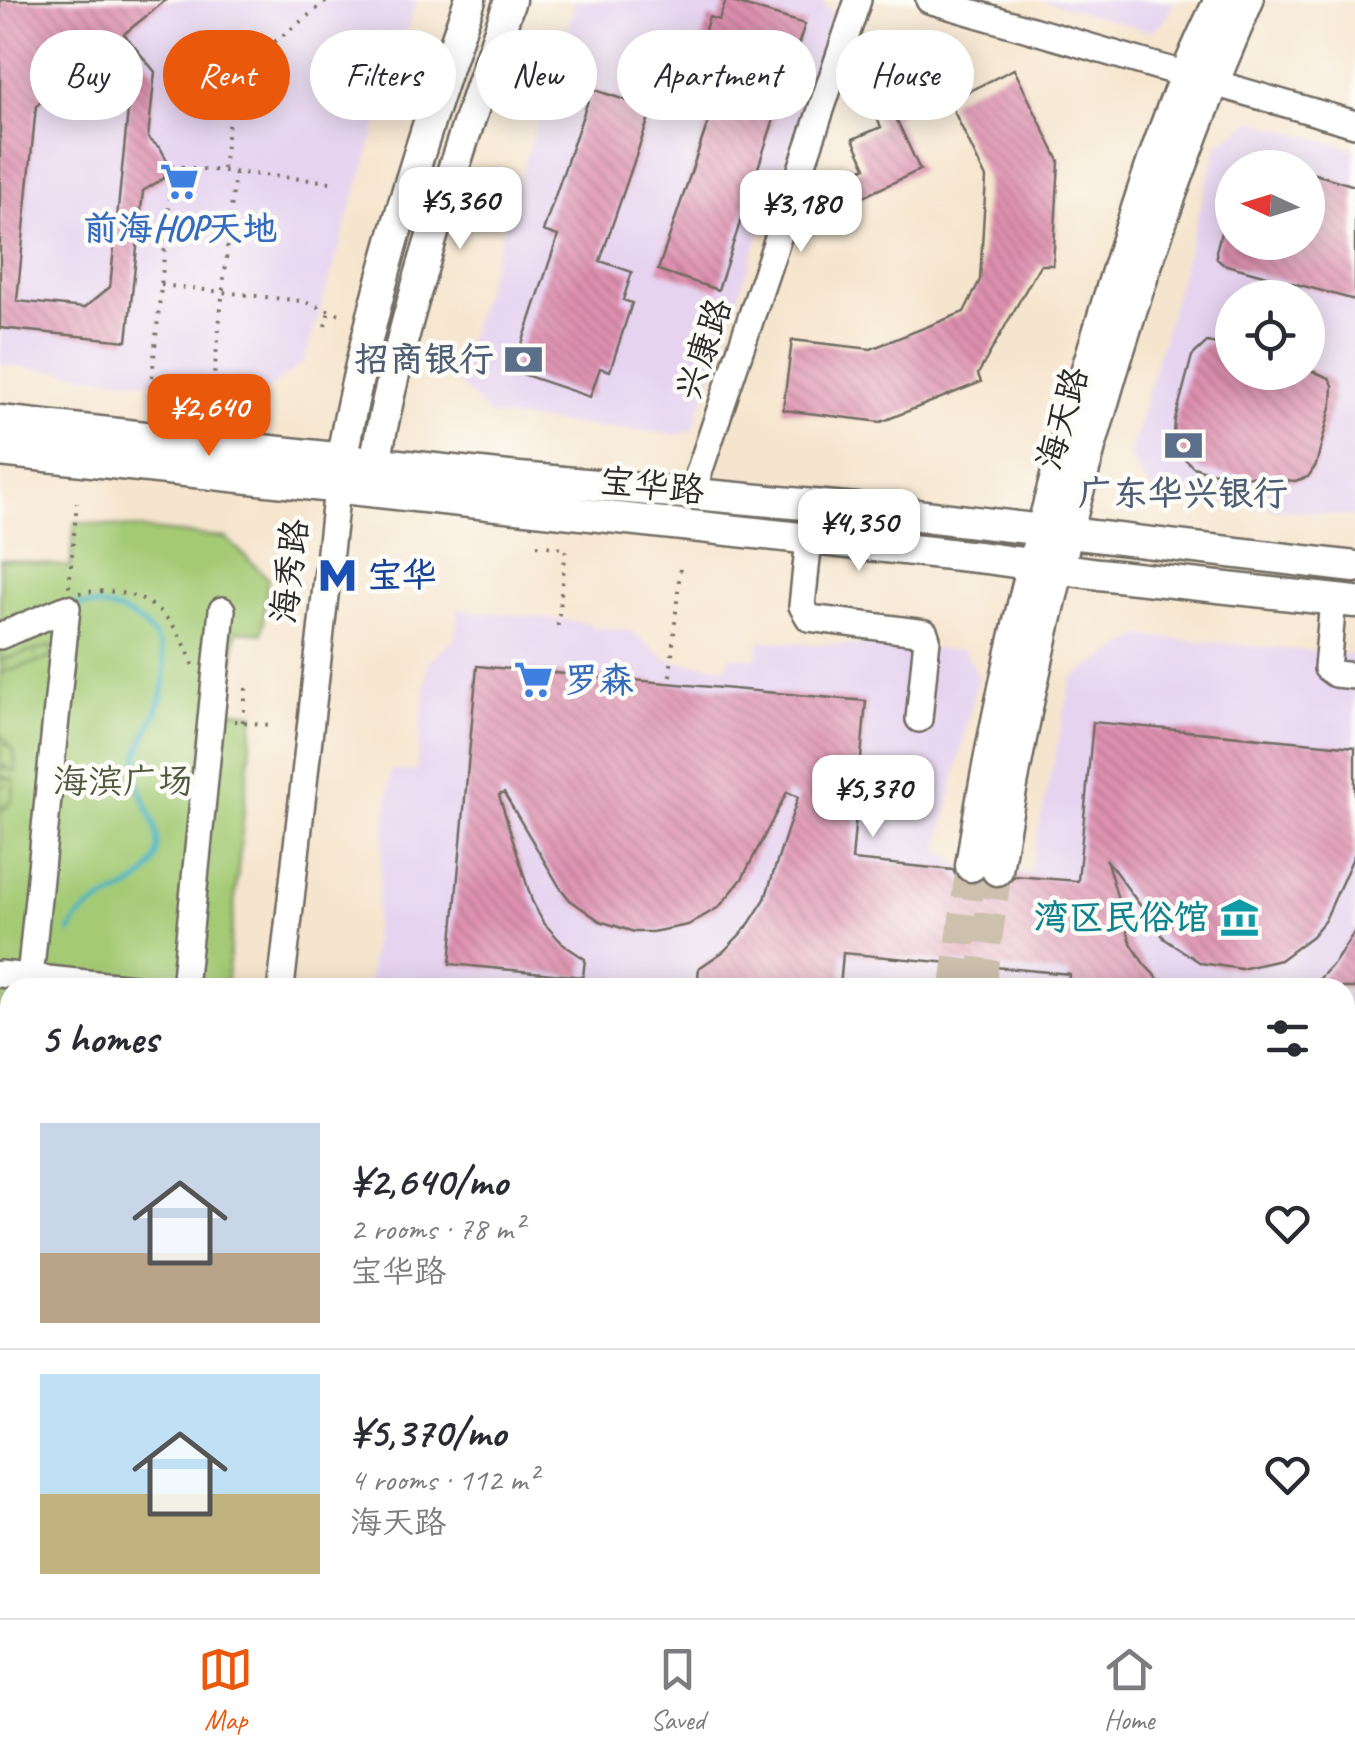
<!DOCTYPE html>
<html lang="en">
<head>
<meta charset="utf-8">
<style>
	:root { --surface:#fff; --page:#f7f7f7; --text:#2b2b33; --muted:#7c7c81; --line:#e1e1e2; --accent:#ea580c }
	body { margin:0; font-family:Caveat,"LXGW WenKai TC",sans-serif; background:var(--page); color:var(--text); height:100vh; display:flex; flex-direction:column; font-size:38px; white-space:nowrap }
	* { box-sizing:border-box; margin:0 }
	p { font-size:32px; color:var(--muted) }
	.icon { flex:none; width:55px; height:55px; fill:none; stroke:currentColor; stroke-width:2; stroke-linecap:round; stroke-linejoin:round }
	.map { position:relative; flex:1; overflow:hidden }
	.details { position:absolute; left:0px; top:978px; width:1355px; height:642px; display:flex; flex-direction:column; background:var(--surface); border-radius:30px 30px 0 0; box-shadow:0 5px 25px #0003 }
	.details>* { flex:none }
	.top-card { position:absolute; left:30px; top:30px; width:1295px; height:90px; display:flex; gap:20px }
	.needle { width:65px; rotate:274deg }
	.controls { position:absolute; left:1215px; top:150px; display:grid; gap:20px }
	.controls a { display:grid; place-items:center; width:110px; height:110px; border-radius:50%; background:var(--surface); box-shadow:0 5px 25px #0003; font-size:50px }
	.price { position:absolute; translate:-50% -85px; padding:0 22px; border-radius:20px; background:#fff; color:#222; font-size:32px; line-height:65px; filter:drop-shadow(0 2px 5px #0008) }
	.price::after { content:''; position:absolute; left:50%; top:60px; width:30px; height:22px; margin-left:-15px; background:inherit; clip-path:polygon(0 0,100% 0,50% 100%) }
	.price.active { background:var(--accent); color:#fff }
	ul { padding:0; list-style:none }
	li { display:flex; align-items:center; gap:30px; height:250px; padding:0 40px }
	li+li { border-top:2px solid var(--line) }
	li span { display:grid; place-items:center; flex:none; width:280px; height:200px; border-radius:0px; color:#555 }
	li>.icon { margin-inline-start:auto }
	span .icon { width:120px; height:120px; fill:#fffc; stroke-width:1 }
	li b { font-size:42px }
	h2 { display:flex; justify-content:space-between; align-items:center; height:120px; padding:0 40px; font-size:42px }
	.tag { padding:0 35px; border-radius:45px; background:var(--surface); box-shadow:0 5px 25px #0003; font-size:35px; line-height:90px }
	.tag.active { background:var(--accent); color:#fff }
	.dock { display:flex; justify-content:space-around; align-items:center; height:140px; border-top:2px solid var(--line); background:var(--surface); font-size:28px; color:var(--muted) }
	.dock a { display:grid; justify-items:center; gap:5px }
	.dock .active { color:var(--accent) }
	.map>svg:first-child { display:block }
	.built { fill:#e6d3f0; fill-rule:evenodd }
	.green { fill:#a4ca74; stroke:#687a50; stroke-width:2.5 }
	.forest { fill:url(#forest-crowns); stroke:#576c48; stroke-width:2.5 }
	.garden { fill:url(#garden-dots); stroke:#687a50; stroke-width:2.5 }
	.water { fill:url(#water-waves); stroke:#386f77; stroke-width:2.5 }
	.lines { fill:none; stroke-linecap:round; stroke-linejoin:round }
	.stream { stroke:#46b3c3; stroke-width:5 }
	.building { fill:url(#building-back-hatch); fill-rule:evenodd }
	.major-tunnel { stroke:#cdc0ad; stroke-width:30; stroke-dasharray:30 15; stroke-linecap:butt }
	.minor-casing { stroke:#726c64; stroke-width:30 }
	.major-casing { stroke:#726c64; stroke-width:35 }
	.path { stroke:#726c64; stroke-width:4; stroke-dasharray:2.5 8; stroke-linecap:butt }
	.minor { stroke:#fff; stroke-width:25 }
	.major { stroke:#fff; stroke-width:30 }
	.labels { text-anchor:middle; stroke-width:9; stroke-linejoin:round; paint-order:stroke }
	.shop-label { font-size:35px; font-weight:bold; fill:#366cbe; stroke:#fdfcf7 }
	.street-label { font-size:35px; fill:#2b2b2b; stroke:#fdfcf7 }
	.service-label { font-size:35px; font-weight:bold; fill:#4e5e75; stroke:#fdfcf7; text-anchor:end }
	.transit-label { font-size:35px; font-weight:bold; fill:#164399; stroke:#fdfcf7; text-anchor:start }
	.park-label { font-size:35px; fill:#4f5b41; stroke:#fdfcf7 }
	.culture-label { font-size:35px; font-weight:bold; fill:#0d838f; stroke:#fdfcf7; text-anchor:end }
</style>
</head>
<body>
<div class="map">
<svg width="1355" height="1618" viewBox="0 0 1355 1618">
	<defs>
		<pattern id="forest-crowns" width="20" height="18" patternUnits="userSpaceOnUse" patternTransform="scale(2.5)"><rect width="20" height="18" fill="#83ae66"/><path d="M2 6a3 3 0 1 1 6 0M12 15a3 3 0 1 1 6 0" fill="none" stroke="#6b8e54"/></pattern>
		<pattern id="garden-dots" width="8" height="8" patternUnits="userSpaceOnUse" patternTransform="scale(2.5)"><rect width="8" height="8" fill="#a4ca74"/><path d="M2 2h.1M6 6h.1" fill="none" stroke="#86a45f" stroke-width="1.8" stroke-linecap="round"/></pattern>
		<pattern id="water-waves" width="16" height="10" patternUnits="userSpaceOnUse" patternTransform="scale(2.5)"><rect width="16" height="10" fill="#46b3c3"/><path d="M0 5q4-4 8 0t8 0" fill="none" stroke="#3b929f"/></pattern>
		<pattern id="building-back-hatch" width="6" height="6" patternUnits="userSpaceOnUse" patternTransform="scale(2.5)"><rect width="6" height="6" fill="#de90af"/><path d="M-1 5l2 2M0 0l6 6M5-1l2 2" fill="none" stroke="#b4768f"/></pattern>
	</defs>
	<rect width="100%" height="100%" fill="#fdfcf7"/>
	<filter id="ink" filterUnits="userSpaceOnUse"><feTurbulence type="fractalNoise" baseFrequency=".01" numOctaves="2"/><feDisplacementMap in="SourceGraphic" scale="20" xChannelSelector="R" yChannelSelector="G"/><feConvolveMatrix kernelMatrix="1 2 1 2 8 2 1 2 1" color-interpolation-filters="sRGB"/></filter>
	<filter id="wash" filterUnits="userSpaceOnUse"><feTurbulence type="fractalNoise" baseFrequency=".0048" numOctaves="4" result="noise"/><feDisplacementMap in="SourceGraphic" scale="40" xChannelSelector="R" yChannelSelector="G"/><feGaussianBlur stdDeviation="2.25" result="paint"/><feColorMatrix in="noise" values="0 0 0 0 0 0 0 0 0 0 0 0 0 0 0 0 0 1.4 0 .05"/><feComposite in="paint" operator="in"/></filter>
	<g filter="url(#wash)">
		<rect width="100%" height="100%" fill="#f6e5ce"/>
		<path class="built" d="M0,0H416L304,362L262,394L0,365Z
			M576,0H820L834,16L693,430L677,435L490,416L455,380Z
			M1041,0H1174L1164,23L1148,31Z
			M1253,121L1355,149V517L1155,496L1129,457L1218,144ZM1232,168H1308V242H1232ZM1232,298H1308V372H1232Z
			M458,609L591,623V627L630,631L669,661L727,667L729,656L758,658L759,641L964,650L978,675L939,850L954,860L955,867L1029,873L1072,678L1141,636L1355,655V1098L1345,1097V988H368L391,770L416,772L428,662L455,639Z
			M0,1586L10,1587V1610H147L155,1618H0Z"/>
		<path class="green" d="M75,522L226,538L268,578L262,633L236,631L228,710L254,713L226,987L10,988V1431L0,1430V559L70,567Z"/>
		<path class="forest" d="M0,1248L10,1249V1431L0,1430Z"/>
		<path class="garden" d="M52,646L51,658L0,673V660Z
			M0,734L14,752L16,771L0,767Z
			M0,776L14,780C13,795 14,804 0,811Z
			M0,1047L10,1048V1104L0,1103Z"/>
		<path class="water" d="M1345,1179L1355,1180V1279L1345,1278Z"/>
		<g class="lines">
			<path class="stream" d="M70,932C86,893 139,900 155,860C167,830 138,801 137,771C136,745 154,723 161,699C179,636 132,603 75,605"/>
		</g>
		<g id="blocks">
			<path class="building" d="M0,0H166L124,34L155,72L148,138L161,149L168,163L164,178L143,191L127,341L0,328ZM105,50L131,81L110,287L84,308L17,301L36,106Z
				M726,0L805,24L718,290L658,270L710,116L690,110L697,88L687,85L709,17L719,20Z
				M909,47L915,59L929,53L938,73L903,89L912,108L895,116L920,170L856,200L845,177L866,167L853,139L881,127L865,93L883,85L873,64Z
				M1014,69L1059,161L1053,265H1040L978,374L981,382L881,422L783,410L792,340L871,349L964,312L980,280L986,178L949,101Z
				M592,89L652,109L600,261L632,272L623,300L632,303L610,371L600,368L590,397L513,371L558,236L543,231Z
				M1308,172L1355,186V300L1223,264L1217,259L1216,251L1228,207L1232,208V242H1308Z
				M1207,342L1232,347V372H1308V369L1329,378L1333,385L1332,403L1316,465L1308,477L1295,481L1209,472L1193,467L1179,453L1174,434L1175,420L1192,356Z
				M477,666L866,701L852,860L953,870L958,880L967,884L982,880L995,888L1004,887L1015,876L1078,881L1093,722L1355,747V853L1325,920L1312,936L1280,960L1241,969L1201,963L1165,939L1106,859L1131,943L1144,964L1167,988H1068L1069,974L843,953L840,988H697L699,968L724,951L747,927L765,899L798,797L787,792L742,879L719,907L688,925L652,932H634L600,921L570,900L559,886L504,793L499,795L532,901L543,922L564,945L585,959L583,977L450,964Z
				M1355,931V988H1311L1335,962Z"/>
		</g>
	</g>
	<g filter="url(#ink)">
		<use href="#blocks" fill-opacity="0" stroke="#726c64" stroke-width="2.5"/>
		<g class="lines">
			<path class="major-tunnel" d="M955,988L971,866
				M980,988L997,870"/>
			<defs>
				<path id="minor" d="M929,0L1355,124
					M692,493L858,0
					M809,539L802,606L809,618L925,633L927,639L919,719
					M1333,600L1327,668L1335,674L1355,676
					M0,636L67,608L29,988
					M0,974L134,988
					M184,988L222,610
					M281,988L337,489
					M1345,1113L1355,1114
					M0,1273L10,1175
					M0,1430L10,1431
					M1345,1563L1355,1564
					M0,1600L10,1601
					M93,1610L132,1614L135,1618
					M596,1610V1618
					M1252,1618L1253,1610"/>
				<path id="major" d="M0,421L508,477L891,512L1355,567
					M0,451L986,558L1099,574L1355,602
					M338,479C366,315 416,156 470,0
					M372,480C400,316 457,157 510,0
					M971,866C999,681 1046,500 1102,320C1135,212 1169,101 1220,0
					M997,870C1046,572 1128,277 1248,0
					M0,1496L10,1497
					M0,1529L10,1530
					M223,1610V1618
					M255,1610V1618
					M756,1610L831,1618
					M915,1610V1618
					M944,1610V1618
					M1083,1610L1165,1618"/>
			</defs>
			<use href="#minor" class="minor-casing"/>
			<use href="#major" class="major-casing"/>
			<path class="path" d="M223,169L235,73L328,0
				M161,285L301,301L346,316
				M325,326L329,311
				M150,398L173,166L331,182
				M211,405L235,172
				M537,545L566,548L557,632
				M69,587L77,502
				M79,593C139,584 174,610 193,665
				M670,676L680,569
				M234,721L271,725
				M243,722L246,688
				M0,1043L10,1044
				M0,1070H10
				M1345,1281L1355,1282
				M1345,1488L1355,1489
				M0,1562L10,1563
				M514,1610V1618"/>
			<use href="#minor" class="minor"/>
			<use href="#major" class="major"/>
		</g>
	</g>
	<defs>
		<symbol id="supermarket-bare" viewBox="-9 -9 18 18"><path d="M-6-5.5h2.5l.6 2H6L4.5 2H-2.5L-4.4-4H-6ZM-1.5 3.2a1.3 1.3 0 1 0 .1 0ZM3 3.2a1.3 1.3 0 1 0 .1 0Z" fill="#3f7fe0" stroke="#fdfcf7" stroke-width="2.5" paint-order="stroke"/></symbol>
		<symbol id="bank-bare" viewBox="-9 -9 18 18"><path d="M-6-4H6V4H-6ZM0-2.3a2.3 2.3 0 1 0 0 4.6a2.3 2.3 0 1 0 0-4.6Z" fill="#5c6f8a" stroke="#fdfcf7" stroke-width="2.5" paint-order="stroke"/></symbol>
		<symbol id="metro-bare" viewBox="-9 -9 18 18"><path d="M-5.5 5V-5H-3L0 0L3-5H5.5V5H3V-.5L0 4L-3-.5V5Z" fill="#1a4fb4" stroke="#fdfcf7" stroke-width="2.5" paint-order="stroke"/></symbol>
		<symbol id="museum-bare" viewBox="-9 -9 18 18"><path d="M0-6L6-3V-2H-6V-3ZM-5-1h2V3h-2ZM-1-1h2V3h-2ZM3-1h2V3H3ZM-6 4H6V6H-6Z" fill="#0f9aa8" stroke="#fdfcf7" stroke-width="2.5" paint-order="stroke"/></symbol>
	</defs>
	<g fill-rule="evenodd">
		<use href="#supermarket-bare" x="152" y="154" width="55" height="55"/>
		<use href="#bank-bare" x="496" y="332" width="55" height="55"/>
		<use href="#bank-bare" x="1156" y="418" width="55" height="55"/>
		<use href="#metro-bare" x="310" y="548" width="55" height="55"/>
		<use href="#supermarket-bare" x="506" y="652" width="55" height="55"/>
		<use href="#museum-bare" x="1212" y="890" width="55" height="55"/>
	</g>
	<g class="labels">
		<g class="shop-label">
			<text x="180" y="240">前海HOP天地</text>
			<text x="564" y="692" text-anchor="start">罗森</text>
		</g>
		<g class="street-label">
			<text transform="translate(703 349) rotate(-71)" y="12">兴康路</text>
			<text transform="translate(1062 418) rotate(-74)" y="12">海天路</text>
			<text transform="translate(652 485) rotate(6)" y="12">宝华路</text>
			<text transform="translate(289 571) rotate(-83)" y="12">海秀路</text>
		</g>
		<g class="service-label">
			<text x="494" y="371">招商银行</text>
			<text x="1183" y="505" text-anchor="middle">广东华兴银行</text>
		</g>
		<g class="transit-label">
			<text x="367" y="587">宝华</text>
		</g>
		<g class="park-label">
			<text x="123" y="793">海滨广场</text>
		</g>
		<g class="culture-label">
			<text x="1209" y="929">湾区民俗馆</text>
		</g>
	</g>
</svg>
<div class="controls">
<a><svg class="needle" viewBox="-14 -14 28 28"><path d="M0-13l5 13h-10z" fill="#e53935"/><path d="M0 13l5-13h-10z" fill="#7c7c81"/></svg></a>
<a><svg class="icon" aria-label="locate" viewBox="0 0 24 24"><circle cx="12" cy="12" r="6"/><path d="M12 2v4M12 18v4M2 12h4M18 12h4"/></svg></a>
</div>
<b class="price" style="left:460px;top:252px">¥5,360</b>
<b class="price" style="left:801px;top:255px">¥3,180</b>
<b class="price active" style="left:209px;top:459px">¥2,640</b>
<b class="price" style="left:859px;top:574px">¥4,350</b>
<b class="price" style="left:873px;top:840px">¥5,370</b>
<div class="top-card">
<a class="tag">Buy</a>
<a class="tag active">Rent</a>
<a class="tag">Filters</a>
<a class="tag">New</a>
<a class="tag">Apartment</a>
<a class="tag">House</a>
</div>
<section class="details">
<h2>5 homes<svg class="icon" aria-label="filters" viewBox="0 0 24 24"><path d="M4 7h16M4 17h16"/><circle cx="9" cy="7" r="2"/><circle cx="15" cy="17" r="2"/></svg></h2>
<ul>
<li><span style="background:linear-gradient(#c9d6e8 65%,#b9a48a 0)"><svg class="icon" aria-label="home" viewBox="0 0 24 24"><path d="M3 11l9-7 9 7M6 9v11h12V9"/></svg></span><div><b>¥2,640/mo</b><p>2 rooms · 78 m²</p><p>宝华路</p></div><svg class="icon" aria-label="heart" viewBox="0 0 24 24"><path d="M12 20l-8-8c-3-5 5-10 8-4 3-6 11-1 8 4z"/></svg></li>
<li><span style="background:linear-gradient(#bfe0f5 60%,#c2b280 0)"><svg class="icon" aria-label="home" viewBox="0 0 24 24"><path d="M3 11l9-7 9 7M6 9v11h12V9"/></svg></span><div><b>¥5,370/mo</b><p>4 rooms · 112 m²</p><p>海天路</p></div><svg class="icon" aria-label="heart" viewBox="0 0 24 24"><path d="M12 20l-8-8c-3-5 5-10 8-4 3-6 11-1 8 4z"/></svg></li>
</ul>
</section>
</div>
<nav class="dock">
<a class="active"><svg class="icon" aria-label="map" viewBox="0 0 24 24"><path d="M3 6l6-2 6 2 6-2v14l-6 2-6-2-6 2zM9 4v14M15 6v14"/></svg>Map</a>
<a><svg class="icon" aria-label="saved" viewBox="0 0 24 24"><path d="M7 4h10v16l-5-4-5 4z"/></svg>Saved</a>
<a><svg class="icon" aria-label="home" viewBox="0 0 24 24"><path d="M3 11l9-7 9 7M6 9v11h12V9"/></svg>Home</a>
</nav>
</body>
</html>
